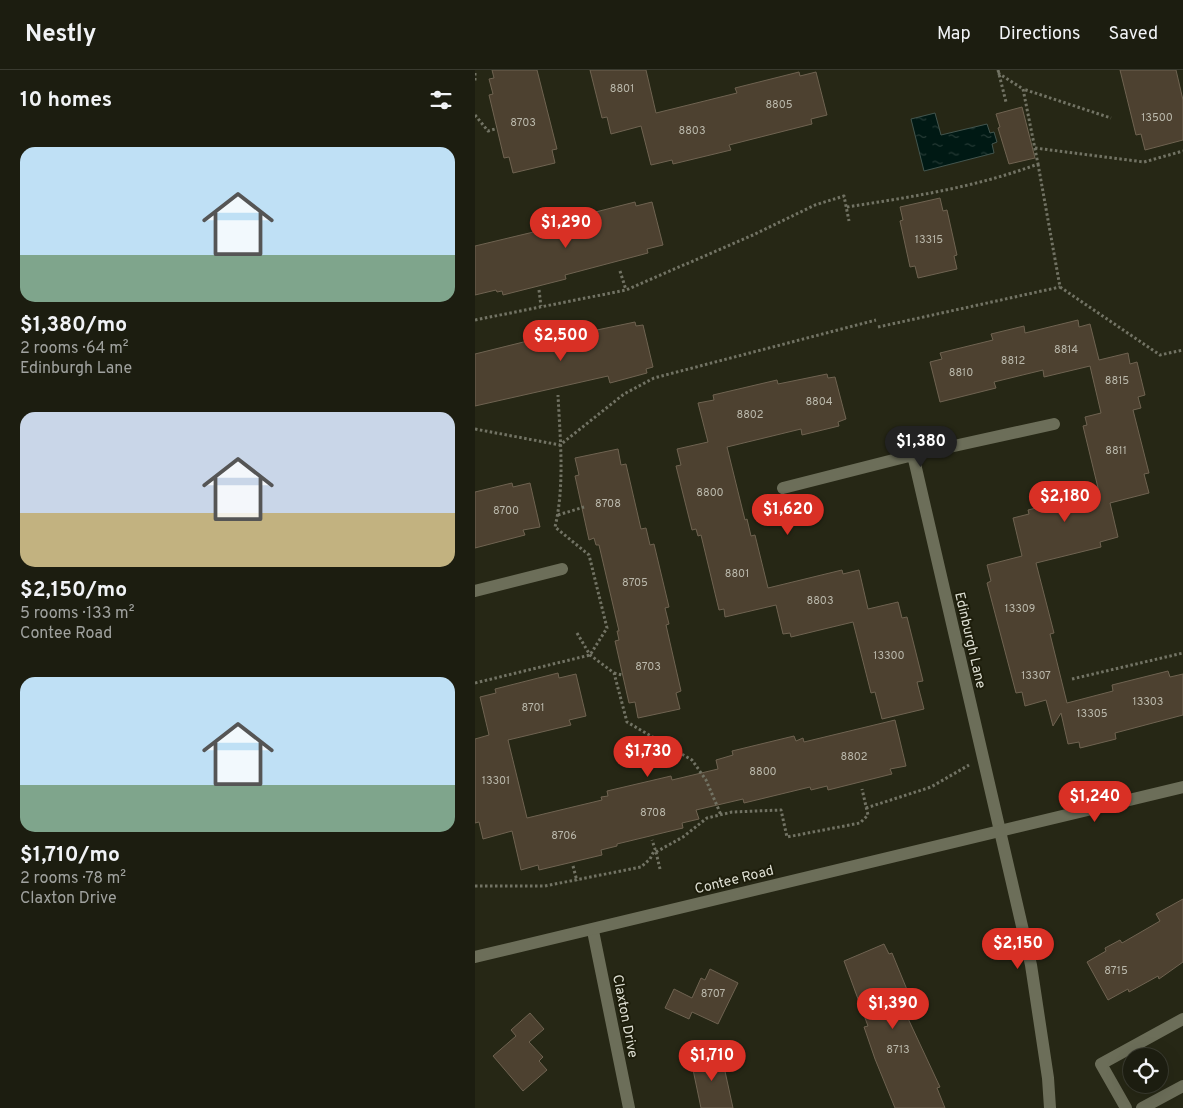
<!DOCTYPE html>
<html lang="en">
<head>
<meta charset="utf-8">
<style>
	:root { --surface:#1c1d10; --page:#252619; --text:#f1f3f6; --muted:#a0a29f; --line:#3a3b30; --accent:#d93025 }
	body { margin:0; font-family:Overpass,sans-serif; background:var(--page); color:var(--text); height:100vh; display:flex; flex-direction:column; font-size:19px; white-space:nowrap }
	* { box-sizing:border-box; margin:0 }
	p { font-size:16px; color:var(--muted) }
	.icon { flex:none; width:28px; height:28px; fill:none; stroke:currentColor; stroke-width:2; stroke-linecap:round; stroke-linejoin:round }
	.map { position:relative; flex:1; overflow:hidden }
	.details { display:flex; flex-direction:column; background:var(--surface); width:475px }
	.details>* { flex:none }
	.fabs { position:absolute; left:648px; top:978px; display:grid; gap:10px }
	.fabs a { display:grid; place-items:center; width:45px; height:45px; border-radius:50%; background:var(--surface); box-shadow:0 5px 20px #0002,0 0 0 1px var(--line); font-size:25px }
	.price { position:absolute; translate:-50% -42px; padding:0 11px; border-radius:18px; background:var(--accent); color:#fff; font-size:16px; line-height:32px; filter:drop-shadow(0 1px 2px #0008) }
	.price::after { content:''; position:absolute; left:50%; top:30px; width:15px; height:11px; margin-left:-8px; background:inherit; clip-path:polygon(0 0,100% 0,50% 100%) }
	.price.on { background:#222; color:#fff }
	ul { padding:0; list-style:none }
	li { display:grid; align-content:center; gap:10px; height:265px; padding:0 20px }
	li span { display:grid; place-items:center; height:155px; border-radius:15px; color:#555 }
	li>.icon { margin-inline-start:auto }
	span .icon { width:90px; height:90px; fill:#fffc; stroke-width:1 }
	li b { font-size:21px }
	h2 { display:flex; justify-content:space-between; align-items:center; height:60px; padding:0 20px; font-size:21px }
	header { display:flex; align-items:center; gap:30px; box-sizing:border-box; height:70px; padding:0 25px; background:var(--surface); border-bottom:1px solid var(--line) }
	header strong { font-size:24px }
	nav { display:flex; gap:28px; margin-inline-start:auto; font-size:18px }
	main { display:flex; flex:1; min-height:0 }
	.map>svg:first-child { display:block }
	.water { fill:url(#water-ripples); stroke:#43554e }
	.building { fill:#4d4130; stroke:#6f6351 }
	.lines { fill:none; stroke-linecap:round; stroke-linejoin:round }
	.path { stroke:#727364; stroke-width:3; stroke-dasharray:2.5 2.5; stroke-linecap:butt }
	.service { stroke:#6c6e59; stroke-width:12 }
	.minor { stroke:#6c6e59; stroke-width:12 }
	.tertiary { stroke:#6c6e59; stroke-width:12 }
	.labels { text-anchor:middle; stroke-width:4; stroke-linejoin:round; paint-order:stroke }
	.number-label { font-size:11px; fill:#bab8ab }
	.street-label { font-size:14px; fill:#dfe0d4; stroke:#1d1d0b }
</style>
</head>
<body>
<header>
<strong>Nestly</strong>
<nav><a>Map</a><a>Directions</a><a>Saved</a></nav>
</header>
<main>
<section class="details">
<h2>10 homes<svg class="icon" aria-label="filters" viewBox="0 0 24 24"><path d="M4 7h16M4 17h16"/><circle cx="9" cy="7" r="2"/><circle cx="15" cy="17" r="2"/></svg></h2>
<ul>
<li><span style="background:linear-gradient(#bfe0f5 70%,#7fa58c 0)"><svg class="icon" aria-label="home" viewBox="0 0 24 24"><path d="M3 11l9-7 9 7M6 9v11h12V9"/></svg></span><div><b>$1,380/mo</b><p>2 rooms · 64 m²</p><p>Edinburgh Lane</p></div></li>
<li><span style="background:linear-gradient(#c9d6e8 65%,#c2b280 0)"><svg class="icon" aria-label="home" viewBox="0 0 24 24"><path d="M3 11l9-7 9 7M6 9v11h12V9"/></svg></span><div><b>$2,150/mo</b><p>5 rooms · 133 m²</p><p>Contee Road</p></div></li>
<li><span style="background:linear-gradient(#bfe0f5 70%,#7fa58c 0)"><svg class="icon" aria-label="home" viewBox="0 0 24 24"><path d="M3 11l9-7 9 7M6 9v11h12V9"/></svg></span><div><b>$1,710/mo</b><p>2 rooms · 78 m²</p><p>Claxton Drive</p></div></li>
</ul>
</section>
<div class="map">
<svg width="708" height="1038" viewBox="0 0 708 1038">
	<defs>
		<pattern id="water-ripples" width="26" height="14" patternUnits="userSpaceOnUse" patternTransform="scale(1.25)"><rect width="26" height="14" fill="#001914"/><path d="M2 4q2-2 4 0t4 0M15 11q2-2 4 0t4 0" fill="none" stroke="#253a35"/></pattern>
	</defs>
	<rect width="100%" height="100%" fill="#262715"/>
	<path class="water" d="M460,43L466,65L512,54L515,63L519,62L522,72L517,74L519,83L449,101L436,49Z"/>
	<path class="building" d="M17,0H62L82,79L77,80L80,93L38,103L34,87L29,88L14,25L18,24L14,9L19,8Z
		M115,0H171L181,43L262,23L260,18L324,2L325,6L341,2L352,45L336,49L337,54L254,75L256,80L198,94L197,90L176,95L166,56L136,64L132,47L127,48Z
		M645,0H701L708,30V70L670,80L666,64L661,65Z
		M547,37L560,88L534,94L523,58L525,57L521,44Z
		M465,128L468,141L472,140L482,185L479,186L482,199L443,208L440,196L435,197L425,151L428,150L425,137Z
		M160,132L161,136L177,132L188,175L172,179L173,183L90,205L91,209L28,225L27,221L22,222L21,220L0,225V176L92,154L98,152L97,148Z
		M603,250L604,257L615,254L624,290L653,283L655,294L662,292L670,325L663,327L666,338L658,340L674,403L669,404L674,423L635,433L643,467L625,472L626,477L561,493L579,563L575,564L592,633L638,621L637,615L693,601L695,607L708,604V645L640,663L641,669L605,678L604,672L593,674L586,643L578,656L571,630L550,636L547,622L541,623L512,513L516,511L512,495L547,486L538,448L554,444L553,440L624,422L608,356L612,355L610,347L626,343L615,296L569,307L568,300L519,312L521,318L465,332L455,292L467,289L465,283L518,270L516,264L549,256L550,263Z
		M160,252L161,256L168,255L178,297L171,299L172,303L135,313L133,306L0,336V284L97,260L98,265Z
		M352,304L353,308L360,307L371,349L363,352L364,356L327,365L326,359L252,377L270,450L272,449L276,466L280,465L293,518L367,500L368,504L384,500L393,539L423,532L427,548L432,547L448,611L442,612L449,639L407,649L400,622L396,623L378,552L316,567L315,563L308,564L301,535L250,547L249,539L244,540L226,465L223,466L221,459L217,460L201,396L206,395L202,379L233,372L223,333L239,330L238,325L302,310L303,314Z
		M143,379L146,395L151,394L166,459L171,458L175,475L179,474L194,537L190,538L194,554L191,555L206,621L201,623L205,639L163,648L160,632L154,633L140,571L144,570L142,561H144L124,475H121L119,468L114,470L100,406L104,405L100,388Z
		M37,413L38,417L55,413L65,457L48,460L50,465L0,478V422Z
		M83,603L84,608L101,604L111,646L94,650L96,655L33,670L52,748L127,730L126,727L133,726L132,721L196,706L197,710L243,699L241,690L258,685L257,681L319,666L321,671L328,668L329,672L420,650L431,696L415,699L417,704L353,720L352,716L336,720L335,717L269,733L268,729L221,740L224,749L207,753L208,758L142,774V776L126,780L127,785L64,800L63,795L46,800L37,761L8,769L4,752L0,753V669L14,665L5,627L21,623L20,619Z
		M708,829V892L684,909L683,906L654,922L653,919L633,930L612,892L631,881L630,878L645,870L647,873L685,851L681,844Z
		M409,874L414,884L417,883L435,927L433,928L437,939L430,942L465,1017L462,1018L470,1038H420L400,989L389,957L393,956L369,891Z
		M235,899L263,913L243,954L217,942L214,949L190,938L199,919L217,928L226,908L230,910Z
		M55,943L69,959L54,972L68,987L64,991L72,1000L48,1021L18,986L41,966L36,960Z
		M246,983L258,1038H226L216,990Z"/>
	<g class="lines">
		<path class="path" d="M523,0L531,32
			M0,3V13
			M523,3L548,19
			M0,45L13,61L20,59
			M560,78L669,92L708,81
			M563,94L585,217L685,285L708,280
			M372,137C436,127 502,117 563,94L548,19L636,48
			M145,201L151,220
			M64,220L66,236
			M0,250L151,220L278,165L340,135L369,126L374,151
			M403,257L585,217
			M0,359L85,375L149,324L179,308L401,250
			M83,445L109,437
			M102,563L115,585L139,603L152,652L217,690L231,710L246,745
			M139,603L147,605
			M597,609L708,583
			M0,613L115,585L132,558L114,485L80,457C90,415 85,367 83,325
			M391,738L456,717L494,695
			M181,782L208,767L232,748L257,742L306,740L312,767L385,753L393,745L387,719
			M181,782L185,799
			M98,796L102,811
			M0,816H70L166,797L175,789L180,779L177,770"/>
		<path class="service" d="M651,1038L626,994L708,949
			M667,1038L708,1016"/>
		<path class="minor" d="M438,385L556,895L573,1008L575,1038
			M308,418L438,385L579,354
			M0,521L87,499
			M118,861L154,1038"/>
		<path class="tertiary" d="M0,887L708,717"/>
	</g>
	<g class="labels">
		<g class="number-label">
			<text x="147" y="22">8801</text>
			<text x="304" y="38">8805</text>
			<text x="682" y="51">13500</text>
			<text x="48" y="56">8703</text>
			<text x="217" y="64">8803</text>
			<text x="454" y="173">13315</text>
			<text x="591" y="283">8814</text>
			<text x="538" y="294">8812</text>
			<text x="486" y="306">8810</text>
			<text x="642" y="314">8815</text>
			<text x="344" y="335">8804</text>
			<text x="275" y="348">8802</text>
			<text x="641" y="384">8811</text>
			<text x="235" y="426">8800</text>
			<text x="133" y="437">8708</text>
			<text x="31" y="444">8700</text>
			<text x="262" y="507">8801</text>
			<text x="160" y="516">8705</text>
			<text x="345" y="534">8803</text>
			<text x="545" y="542">13309</text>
			<text x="414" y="589">13300</text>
			<text x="173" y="600">8703</text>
			<text x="561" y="609">13307</text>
			<text x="673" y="635">13303</text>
			<text x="58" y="641">8701</text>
			<text x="617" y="647">13305</text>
			<text x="379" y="690">8802</text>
			<text x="288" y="705">8800</text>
			<text x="21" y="714">13301</text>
			<text x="178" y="746">8708</text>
			<text x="89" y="769">8706</text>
			<text x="641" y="904">8715</text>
			<text x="238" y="927">8707</text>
			<text x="423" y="983">8713</text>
		</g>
		<g class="street-label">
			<text transform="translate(496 570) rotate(77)" y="5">Edinburgh Lane</text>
			<text transform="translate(259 809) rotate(-14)" y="5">Contee Road</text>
			<text transform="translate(151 946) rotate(79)" y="5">Claxton Drive</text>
		</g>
	</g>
</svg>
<div class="fabs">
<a><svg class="icon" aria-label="locate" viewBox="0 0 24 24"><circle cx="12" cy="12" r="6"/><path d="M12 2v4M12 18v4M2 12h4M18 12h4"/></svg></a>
</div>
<b class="price" style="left:91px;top:179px">$1,290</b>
<b class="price" style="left:86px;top:292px">$2,500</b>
<b class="price on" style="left:446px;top:398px">$1,380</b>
<b class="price" style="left:590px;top:453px">$2,180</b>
<b class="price" style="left:313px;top:466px">$1,620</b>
<b class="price" style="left:173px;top:708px">$1,730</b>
<b class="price" style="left:620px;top:753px">$1,240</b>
<b class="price" style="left:543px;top:900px">$2,150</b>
<b class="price" style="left:418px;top:960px">$1,390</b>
<b class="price" style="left:237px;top:1012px">$1,710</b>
</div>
</main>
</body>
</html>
